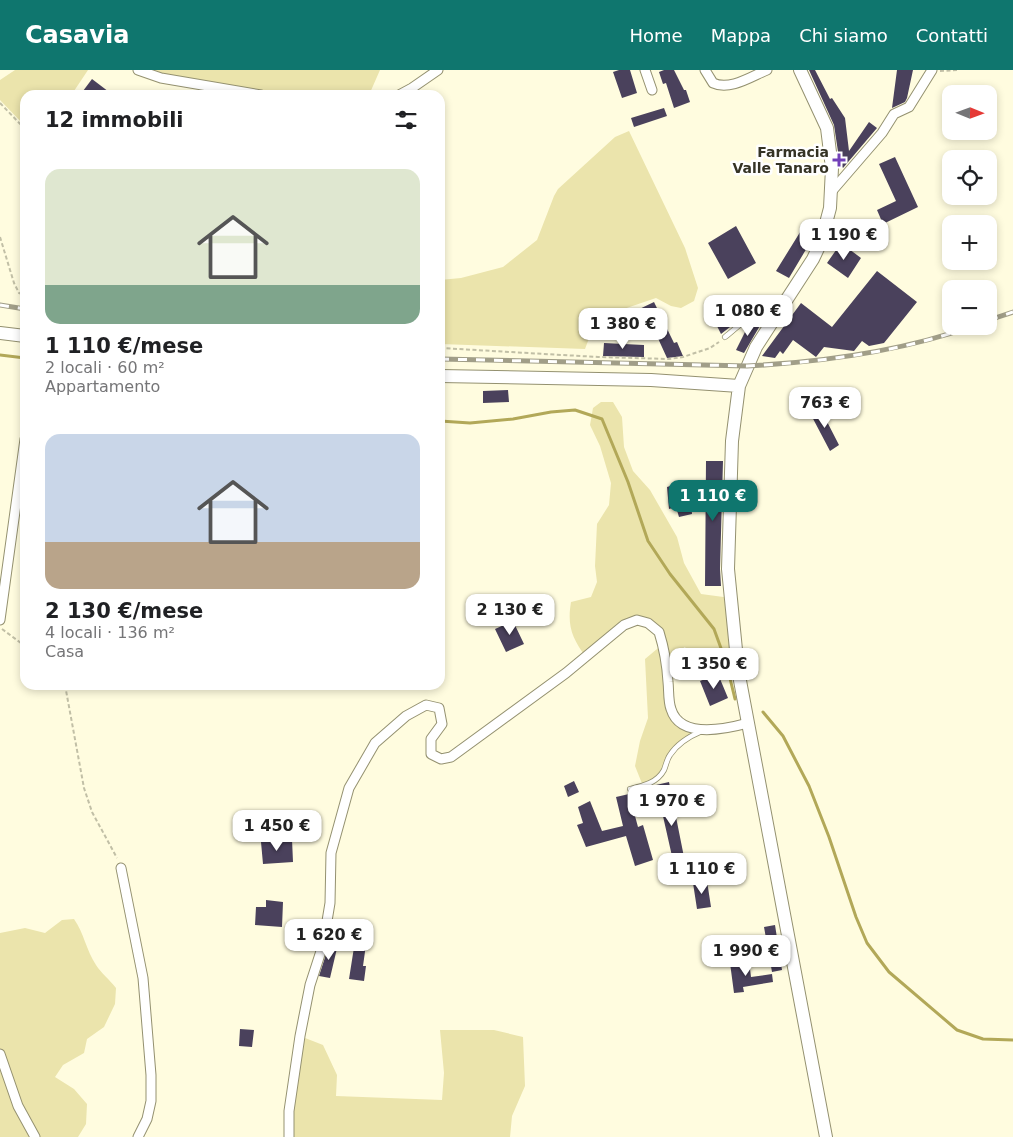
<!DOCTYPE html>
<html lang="it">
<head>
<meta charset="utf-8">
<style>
	:root { --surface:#fff; --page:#f2f2f2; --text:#202124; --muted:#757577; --accent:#0f766e }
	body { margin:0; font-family:"DejaVu Sans",sans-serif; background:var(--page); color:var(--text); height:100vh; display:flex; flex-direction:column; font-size:19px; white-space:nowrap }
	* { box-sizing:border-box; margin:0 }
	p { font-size:16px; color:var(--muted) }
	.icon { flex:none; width:28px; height:28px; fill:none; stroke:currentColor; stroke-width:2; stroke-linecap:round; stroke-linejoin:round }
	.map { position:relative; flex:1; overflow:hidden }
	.details { position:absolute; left:20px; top:20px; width:425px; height:600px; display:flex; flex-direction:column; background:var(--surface); border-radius:15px; box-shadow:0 2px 8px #0003 }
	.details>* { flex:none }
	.needle { width:32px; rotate:91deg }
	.controls { position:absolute; left:942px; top:15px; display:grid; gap:10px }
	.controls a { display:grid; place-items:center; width:55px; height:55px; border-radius:10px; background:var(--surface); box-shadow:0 2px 8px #0003; font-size:25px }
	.price { position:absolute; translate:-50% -42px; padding:0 11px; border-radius:10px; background:#fff; color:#222; font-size:16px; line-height:32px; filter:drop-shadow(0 1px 2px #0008) }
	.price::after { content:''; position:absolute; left:50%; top:30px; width:15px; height:11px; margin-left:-8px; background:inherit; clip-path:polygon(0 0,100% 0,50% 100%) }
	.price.selected { background:var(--accent); color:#fff }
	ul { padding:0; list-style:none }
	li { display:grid; align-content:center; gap:10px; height:265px; padding:0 25px }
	li span { display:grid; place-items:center; height:155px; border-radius:15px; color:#555 }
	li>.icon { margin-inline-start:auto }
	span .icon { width:90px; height:90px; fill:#fffc; stroke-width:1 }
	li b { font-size:21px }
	h2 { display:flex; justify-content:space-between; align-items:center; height:60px; padding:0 25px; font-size:21px }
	header { display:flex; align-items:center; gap:30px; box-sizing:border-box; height:70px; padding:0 25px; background:var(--accent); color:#fff }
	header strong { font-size:24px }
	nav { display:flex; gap:28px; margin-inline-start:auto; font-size:18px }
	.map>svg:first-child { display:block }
	.green { fill:#ebe4ac }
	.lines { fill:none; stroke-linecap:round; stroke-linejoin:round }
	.stream { stroke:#b2a858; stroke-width:3 }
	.building { fill:#4a415c }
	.lane-casing { stroke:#949170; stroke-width:6 }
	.street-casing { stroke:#949170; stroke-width:11 }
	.secondary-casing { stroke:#949170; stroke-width:14 }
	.path { stroke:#c1bfa6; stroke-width:2; stroke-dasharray:4 2.5; stroke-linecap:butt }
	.lane { stroke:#fff; stroke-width:4.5 }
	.street { stroke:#fff; stroke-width:9 }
	.secondary { stroke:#fff; stroke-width:12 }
	.rail-casing { stroke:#a19e88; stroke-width:5 }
	.rail { stroke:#fff; stroke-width:3; stroke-dasharray:9; stroke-linecap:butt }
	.poi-dot { fill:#7240b8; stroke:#fff; stroke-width:2 }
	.labels { text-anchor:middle; stroke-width:5; stroke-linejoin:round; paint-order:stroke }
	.poi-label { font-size:14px; font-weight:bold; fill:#353325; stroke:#fff; text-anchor:end }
</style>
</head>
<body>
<header>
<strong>Casavia</strong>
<nav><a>Home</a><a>Mappa</a><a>Chi siamo</a><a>Contatti</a></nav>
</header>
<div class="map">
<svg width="1013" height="1067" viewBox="0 0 1013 1067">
	<rect width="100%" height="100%" fill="#fffcdf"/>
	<path class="green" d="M15,0H88L74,21L78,25H25V56L0,30V10Z
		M151,0H380L369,25C297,25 221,23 151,0Z
		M629,61L685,178L698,218L694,231L681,238L671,236L656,228L606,245L588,271L585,279L440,274V210L461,208L503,197L537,170L554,126L558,119L615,67Z
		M601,332H613L622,347L624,377L633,401L650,420L677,467L684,493L701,524L731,528L738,600L718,598L707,587L684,577L680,598L668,602L675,648L703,660L692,665L669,685L663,702L643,716L635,696L640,671L648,648L645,589L663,574L659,562L637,550L586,587C572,568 567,556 571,532L591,527L597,512L595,496L597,454L609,435L611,413L600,376L590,355L593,338Z
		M74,849C84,863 86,880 96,895C101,903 110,910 116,918L115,934L104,957L87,969L84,983L63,995L55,1007L74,1019L87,1034L86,1054L78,1067H0V863L25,858L45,863L62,850Z
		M440,960H494L523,967L525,1016L512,1046L510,1067H289L300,966L323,975L337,1005L336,1026L442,1030L444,1003Z"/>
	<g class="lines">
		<path class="stream" d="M0,285L25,288
			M440,351L470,353L513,349L551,342L575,340L602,349L628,412L648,471L670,504L714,559L726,592L735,629
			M763,642L783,666L809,716L829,767L856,847L867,873L889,902L957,960L983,969L1013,970"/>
	</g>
	<path class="building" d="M619,0H630L637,23L622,28L613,2Z
		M664,0H674L684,20H686L690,32L674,38L666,13L663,14L659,2Z
		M809,0H815L830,29L832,28L845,48L849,81L869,52L877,58L843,98L840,95L834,55Z
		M897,0H913L907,28L905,32L892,38Z
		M92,9L113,25H80Z
		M664,38L667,46L634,57L631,48Z
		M895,87L918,137L883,154L877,140L896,131L879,94Z
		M736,156L756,193L728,209L708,173Z
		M802,159L814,166L789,208L776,201Z
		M841,173L861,188L848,208L827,193Z
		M877,201L917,232L884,273L869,276L862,271L854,281L824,277L816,287L793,270L783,284L780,281L775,288L762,286L801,233L832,257Z
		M728,229L739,250L721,264L709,240Z
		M654,232L674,273L677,272L683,286L667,288L645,240L644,252L635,256L629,244Z
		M756,251L761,254L744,283L736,280L747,258Z
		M604,273L644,275V287L603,286Z
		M508,320L509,332L483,333V321Z
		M820,338L839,375L830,381L810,343Z
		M706,391H723L720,499L721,516H705Z
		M690,410L692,444L679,447L676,437L669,439L667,417Z
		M513,551L524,574L506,582L495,559Z
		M718,604L728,628L710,636L700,611Z
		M574,711L579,722L568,727L564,716Z
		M669,712L687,802L676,804L656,715Z
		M629,724L638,757L643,755L653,790L635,796L626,766L586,777L577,755L583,753L578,737L590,731L602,761L623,756L616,727Z
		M292,769L293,792L263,794L261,772Z
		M707,811L711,837L697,839L693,813Z
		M266,830L283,832L282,857L255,855L256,837H266Z
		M358,852L369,853L363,896H366L364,911L349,909Z
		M775,855L782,900L772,902L764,857Z
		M330,872L338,874L330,908L319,906Z
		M749,891L751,907L772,904L773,912L743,917L744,922L734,923L730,893Z
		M240,959L254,960L252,977L239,976Z"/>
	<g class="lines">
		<defs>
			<path id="lane" d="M725,267C744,252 754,238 779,239
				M630,719C643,716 657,713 664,700C666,695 667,689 670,685C677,674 690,666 702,661"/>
			<path id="street" d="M138,0L161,8L261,25
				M645,0L652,20
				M705,0L713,13C730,21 752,6 767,0
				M399,25L412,18L438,0
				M832,121L882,63L894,44L909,37L932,0
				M0,550L25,369
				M121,798L143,908L151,1005V1031L147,1049L138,1067
				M0,984L18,1036L35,1067
				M289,1067V1041L300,966L310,915L323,875L330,833L331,783L349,718L375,673L406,646L426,635L439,638L442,654L431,669V684L441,689L451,687L566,603L624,555L637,550L648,553L659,562C664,578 667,595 668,612C669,620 668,631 671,639C680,669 726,659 748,653"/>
			<path id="secondary" d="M800,0L827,58L832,98L830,138L821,172L813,189L756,277L739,316L732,371L728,499L738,600L826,1067
				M0,263L25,266
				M440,306L651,310L739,316"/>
		</defs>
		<use href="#lane" class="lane-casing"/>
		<use href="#street" class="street-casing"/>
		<use href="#secondary" class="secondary-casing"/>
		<path class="path" d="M940,1L959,0
			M0,33L25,59
			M0,167L14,213L19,223L25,225
			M440,278L598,287L669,289L683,287L710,278L719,272
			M2,559L25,576
			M65,615L84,718L92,742L117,788"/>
		<use href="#lane" class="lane"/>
		<use href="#street" class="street"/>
		<use href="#secondary" class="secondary"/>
		<defs>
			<path id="rail" d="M0,235L25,239
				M989,250L1013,242
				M440,289L747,296C823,292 900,282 973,256"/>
		</defs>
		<use href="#rail" class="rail-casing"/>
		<use href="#rail" class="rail"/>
	</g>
	<path class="poi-dot" d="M836.5 82.5h5v5h5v5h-5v5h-5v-5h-5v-5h5z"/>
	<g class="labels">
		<g class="poi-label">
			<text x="829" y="87">Farmacia<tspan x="829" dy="16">Valle Tanaro</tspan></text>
		</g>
	</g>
</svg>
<div class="controls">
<a><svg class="needle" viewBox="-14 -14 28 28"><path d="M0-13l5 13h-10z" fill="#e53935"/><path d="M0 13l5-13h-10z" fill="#757577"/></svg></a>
<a><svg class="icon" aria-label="locate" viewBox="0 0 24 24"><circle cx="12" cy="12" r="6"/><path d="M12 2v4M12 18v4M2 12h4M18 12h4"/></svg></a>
<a>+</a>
<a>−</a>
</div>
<b class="price" style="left:844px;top:191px">1 190 €</b>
<b class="price" style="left:748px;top:267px">1 080 €</b>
<b class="price" style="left:623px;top:280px">1 380 €</b>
<b class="price" style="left:825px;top:359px">763 €</b>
<b class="price selected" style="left:713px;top:452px">1 110 €</b>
<b class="price" style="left:510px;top:566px">2 130 €</b>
<b class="price" style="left:714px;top:620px">1 350 €</b>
<b class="price" style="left:672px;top:757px">1 970 €</b>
<b class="price" style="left:277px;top:782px">1 450 €</b>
<b class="price" style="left:702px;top:825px">1 110 €</b>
<b class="price" style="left:329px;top:891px">1 620 €</b>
<b class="price" style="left:746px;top:907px">1 990 €</b>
<section class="details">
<h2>12 immobili<svg class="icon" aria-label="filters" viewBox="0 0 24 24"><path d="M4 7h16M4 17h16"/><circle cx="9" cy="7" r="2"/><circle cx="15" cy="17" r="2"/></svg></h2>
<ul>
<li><span style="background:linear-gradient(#dfe7d0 75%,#7fa58c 0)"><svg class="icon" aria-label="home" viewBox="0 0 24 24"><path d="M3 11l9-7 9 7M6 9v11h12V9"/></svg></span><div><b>1 110 €/mese</b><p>2 locali · 60 m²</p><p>Appartamento</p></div></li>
<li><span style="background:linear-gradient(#c9d6e8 70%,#b9a48a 0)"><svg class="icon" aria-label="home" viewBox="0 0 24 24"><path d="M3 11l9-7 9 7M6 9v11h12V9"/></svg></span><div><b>2 130 €/mese</b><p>4 locali · 136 m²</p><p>Casa</p></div></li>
</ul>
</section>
</div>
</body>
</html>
